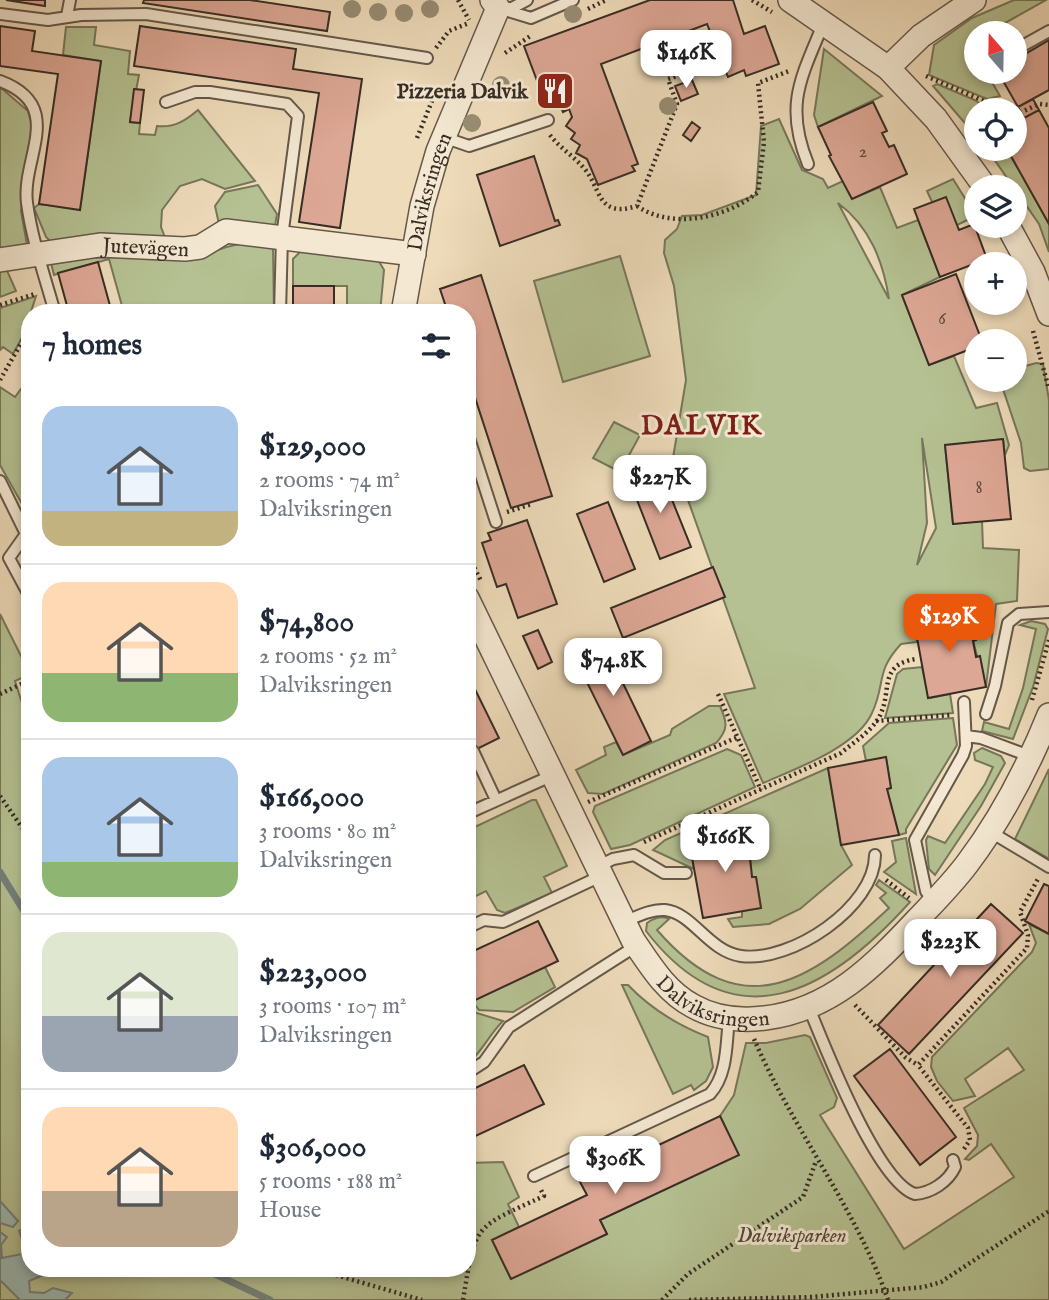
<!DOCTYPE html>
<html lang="en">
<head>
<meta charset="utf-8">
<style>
	:root { --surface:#fff; --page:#f2f2f3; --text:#1f2937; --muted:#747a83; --line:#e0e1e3; --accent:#ea580c }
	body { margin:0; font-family:"IM FELL English",serif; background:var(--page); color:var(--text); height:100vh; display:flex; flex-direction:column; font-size:26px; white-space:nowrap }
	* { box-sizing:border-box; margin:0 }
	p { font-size:23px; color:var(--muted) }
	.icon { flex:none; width:38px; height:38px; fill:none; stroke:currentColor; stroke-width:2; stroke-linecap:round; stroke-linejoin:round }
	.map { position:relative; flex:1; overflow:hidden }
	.side { position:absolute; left:21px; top:304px; width:455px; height:973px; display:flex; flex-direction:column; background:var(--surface); border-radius:28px; box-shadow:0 4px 10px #0003 }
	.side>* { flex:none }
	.needle { width:46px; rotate:340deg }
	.controls { position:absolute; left:964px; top:21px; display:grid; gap:14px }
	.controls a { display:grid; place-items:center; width:63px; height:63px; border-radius:50%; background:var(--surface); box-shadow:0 4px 10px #0003; font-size:35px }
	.price { position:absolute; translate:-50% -60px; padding:0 16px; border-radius:14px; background:#fff; color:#222; font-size:23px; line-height:46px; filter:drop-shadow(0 2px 4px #0008) }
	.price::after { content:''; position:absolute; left:50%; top:42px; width:21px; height:16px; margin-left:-10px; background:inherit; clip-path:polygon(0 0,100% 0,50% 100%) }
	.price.active { background:var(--accent); color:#fff }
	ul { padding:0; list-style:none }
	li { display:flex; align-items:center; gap:21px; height:175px; padding:0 21px }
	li+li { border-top:2px solid var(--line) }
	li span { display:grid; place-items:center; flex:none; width:196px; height:140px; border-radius:21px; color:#555 }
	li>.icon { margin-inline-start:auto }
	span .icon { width:84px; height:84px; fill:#fffc; stroke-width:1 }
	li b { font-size:30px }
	h2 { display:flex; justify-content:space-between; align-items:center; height:84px; padding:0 21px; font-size:30px }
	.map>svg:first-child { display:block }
	.green { fill:#b5c192; stroke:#76775b; stroke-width:2; fill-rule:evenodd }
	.water { fill:#9bbab6; stroke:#73827c; stroke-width:2 }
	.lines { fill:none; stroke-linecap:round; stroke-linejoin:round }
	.stream { stroke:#73827c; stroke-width:7 }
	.building { fill:#dda795; stroke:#372d24; stroke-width:2 }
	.service-casing { stroke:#65584a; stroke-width:14 }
	.minor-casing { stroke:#65584a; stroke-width:26 }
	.path { stroke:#372d24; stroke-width:4.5; stroke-dasharray:2 3.5; stroke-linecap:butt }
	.service { stroke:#f4e8d2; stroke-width:10 }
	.minor { stroke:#f4e8d2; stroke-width:23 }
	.tree { fill:#978c74 }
	.labels { text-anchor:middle; stroke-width:6; stroke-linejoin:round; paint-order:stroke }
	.number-label { font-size:18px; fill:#604c40 }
	.poi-label { font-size:21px; font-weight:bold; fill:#372d24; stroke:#f4e8d2; text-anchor:end }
	.street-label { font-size:21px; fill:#372d24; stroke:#f4e8d2 }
	.park-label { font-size:21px; font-style:italic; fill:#504b3a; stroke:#f4e8d2 }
	.district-label { font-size:28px; font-weight:bold; letter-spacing:2px; fill:#7a1f14; stroke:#f4e8d2 }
</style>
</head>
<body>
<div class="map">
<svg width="1049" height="1300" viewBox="0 0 1049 1300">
	<rect width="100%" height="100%" fill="#eedbba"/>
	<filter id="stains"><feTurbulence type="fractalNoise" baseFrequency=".00286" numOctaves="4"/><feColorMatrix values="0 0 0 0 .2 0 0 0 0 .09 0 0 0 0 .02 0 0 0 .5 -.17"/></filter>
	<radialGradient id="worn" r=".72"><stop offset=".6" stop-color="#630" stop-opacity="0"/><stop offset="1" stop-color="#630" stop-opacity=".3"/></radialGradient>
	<path class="green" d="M1014,0H1046L998,27L1001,33H976V72H986L1000,96L987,99L929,75L934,45L972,18Z
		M66,27H96L94,45L130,51L128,74L139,75L130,122L140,123L139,134L155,135L157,126C174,128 185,121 198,110L255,181L225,189L202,179L180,186L162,210L161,227L168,245L53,244L46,237L34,208L39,204L80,209L101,61L63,55Z
		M824,49L882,96L818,127L814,115Z
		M937,84L977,101L985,110H976V136L933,86Z
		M0,87L28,111L32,126L21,211L27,245L0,250Z
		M779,119L802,170L823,179L828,188L843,181L852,199L880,187L897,228L918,220L940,277L902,295L929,365L954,356L976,408L997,403L1009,445L1005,455L1003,439L945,446L953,524L982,521L983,548L1019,550L1017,601L996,604L986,687L973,641L976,639L970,610L914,621L917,642L901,644C875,672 886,683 872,713C857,747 795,769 763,783L724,694L755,688L673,458L686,380L674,286L664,253L665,240L677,229L682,216L702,215L756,195L761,126ZM838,203C870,227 883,261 889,299ZM922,438L936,528L917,565L927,523Z
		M987,149H1007L1049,224V252L1039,224Z
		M953,179L976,216L957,225L932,202L927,191Z
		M258,185L277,214L274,231L219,224L215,206L225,192Z
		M252,242L273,246L274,313H124L109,259L54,275L50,259L200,255C221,250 230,244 252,242Z
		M301,251L377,258L384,270L380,313H347V286H293V259Z
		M620,256L650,356L563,382L534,281Z
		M5,266L16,291L0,297V267Z
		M36,296L24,334L13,354L3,347L0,350V308Z
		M1036,363L1043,364L1049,400V469L1030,471L1024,468L1021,443L1000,380H1015V369Z
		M0,387L15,397L21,389L30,396V508L22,504L0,465Z
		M614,422L640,435L620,472L593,458Z
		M0,614L23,660L30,658V674L15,681L30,728V1269H467V1163L503,1162L519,1197L508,1204L519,1227L492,1240L511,1279L607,1234L600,1220L738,1154L720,1116L734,1095L746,1043H766L805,1035L810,1037L837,1098L834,1107L820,1115L904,1249L1014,1177L991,1144L969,1160L965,1159L977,1146L978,1135L964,1108L1024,1070L1008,1048L965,1079L975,1096L953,1101L937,1081L931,1067L932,1057L1032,952L1036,943L1029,924L1049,934V1300H0Z
		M1031,621L1045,624L1048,629L1033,687L1013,739L982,731L984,722L1009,729L1023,688L1036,629L1020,625Z
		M922,667L929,698L950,694L953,713L885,718L897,674L903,669Z
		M709,706H720C727,722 729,729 716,743L603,794L588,793L576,770L606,755L604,747L616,742L623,755L670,735L672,729Z
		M953,718L957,745L906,829V833L899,835L887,789L891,788L886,758L866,761L863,746L889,723Z
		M982,748L1001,756L1005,763L981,806L935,875L929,869L926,840L928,836L945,843L985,784L993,767L975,760L974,753Z
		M727,749L741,755L755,787L630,845L611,849L593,812L595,806Z
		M828,768L841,845L852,865L800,909L769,924L733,927L728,919L742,917V911L761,908L756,877H752L747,831L690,841L694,869L653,850L665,840Z
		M1049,769V859L1015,839Z
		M532,800H536L567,866L544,877L552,893L505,913L497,910L486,891L472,898L467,888V814L475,827Z
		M906,838L916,894L884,872L896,862L892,841Z
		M879,880L910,902C829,992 735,1046 646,931L647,923C654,918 661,915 669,919L657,930C743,1029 811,981 889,908L880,898L886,893L876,885Z
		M545,967L555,987L513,1012L479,1010L472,1001Z
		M622,985H628C651,1009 677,1025 708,1037L713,1067L706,1081L694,1090L691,1085L673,1094Z
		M467,1010L503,1021C490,1033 479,1057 467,1063Z"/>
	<path class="water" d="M0,1201L18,1221L13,1227L0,1223Z
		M28,1226L30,1269H51V1272L29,1281L30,1292L44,1293L53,1288L72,1293L65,1300H20L0,1280V1232L7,1237L1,1245L2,1258L22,1254L23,1242L19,1231Z"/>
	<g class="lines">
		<path class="stream" d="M0,872L30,921
			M204,1269L270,1300"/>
	</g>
	<path class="building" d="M6,0H45V6Z
		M144,0H250L330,12L327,31L143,3Z
		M650,0H733L744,34L765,26L779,64L746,76L744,70L728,77L707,24L601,64L638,164L632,166L635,171L598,185L587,159L576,153L580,145L571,139L575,133L566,126L572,117L569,109L563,112L551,82L539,86L524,46Z
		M0,26L35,31L32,51L101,61L80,210L39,204L58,74L0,66Z
		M140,26L296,49L293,69L362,79L340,228L299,222L319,93L134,66Z
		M1049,40V90L1018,107L998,72H1015V60Z
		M692,80L698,94L681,101L675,86Z
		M134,89L144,90L140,123L130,122Z
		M1033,99L1039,110L1024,118L1018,107Z
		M873,102L887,131L882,133L889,147L894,145L907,174L852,199L829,156L831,155L818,127Z
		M1039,110L1049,128V224L1007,149H1015V123Z
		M692,122L700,128L691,141L683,135Z
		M534,156L555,221L558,220L560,225L500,246L477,175Z
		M946,197L959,230L974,224L987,259L940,277L914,209Z
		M98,262L112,313H69L58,273Z
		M956,274L982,341H976V347L929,365L902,295Z
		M481,275L552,496L511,508L467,373V313H448L440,289Z
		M293,286H334V313H293Z
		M1003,439L1011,519L953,524L945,445Z
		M660,470L691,547L660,559L630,482Z
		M608,502L635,569L604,582L577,514Z
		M527,520L557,604L518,618L506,584L497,587L482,543L491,540L488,533Z
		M713,567L725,597L623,638L611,608Z
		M970,609L976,640L973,641L976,657L980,656L986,687L928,698L914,621Z
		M538,630L552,662L538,669L523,636Z
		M603,642L651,741L623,755L574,656Z
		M467,673L499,738L467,754Z
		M886,757L891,788L887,789L899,835L841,845L828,768Z
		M747,830L752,877H756L761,908L703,918L689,841Z
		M1044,884L1049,886V934L1025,921Z
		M991,904L1023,933L909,1054L878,1025Z
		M538,921L558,961L467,1004V954Z
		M890,1049L956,1137L920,1165L854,1076Z
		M524,1065L544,1104L467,1140V1092Z
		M720,1116L739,1155L600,1220L607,1234L511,1279L492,1240L587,1195L580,1182Z"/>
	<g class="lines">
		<defs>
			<path id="service" d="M498,8L531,18L573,0
				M504,8H512L527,0
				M0,14L48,20L81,15L146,14L427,58
				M67,16L70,0
				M1015,50L1049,31
				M0,81C67,106 21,158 27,203C32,240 45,277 55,313
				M166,102L195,92H210L287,104L298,116L282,237L280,313
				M443,137L469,146L548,120
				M808,164C784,105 801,78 824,22
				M467,432L496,522
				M0,481L26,534L9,558L30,597
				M986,714L995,686L1008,623L1019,614L1049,612
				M966,736L981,738L1032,757
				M473,751L496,800
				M473,811L551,776
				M989,831L1049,867
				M597,867L613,859L634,855L664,873H686
				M934,903L926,891L915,840L963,755L966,746L964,702
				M624,922C636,917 651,909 665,910C693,913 708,951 741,956C791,963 875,907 875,855
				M467,928L484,920L503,922L601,876
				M809,1008C825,1047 877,1182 915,1194C931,1193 948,1182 955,1167L953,1160
				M467,1073L484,1062L509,1027L636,946
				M534,1176L710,1094C728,1074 726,1043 729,1019"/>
			<g id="minor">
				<path d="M790,0L888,68L936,119L985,187"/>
				<path d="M888,68L921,36L974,0"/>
				<path d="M1008,226L1033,272L1049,314"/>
				<path id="s1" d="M0,260L100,245L185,249L200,247L226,231L414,254"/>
				<path id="s2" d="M403,313L422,206L438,151L498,8L492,0"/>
				<path id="s3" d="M467,598L633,940C650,965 666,992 693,1006C716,1019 740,1021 765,1018C831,1010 874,966 917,920C934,902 952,884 967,864C1001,819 1028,767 1049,715"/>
			</g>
		</defs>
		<use href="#service" class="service-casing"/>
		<use href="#minor" class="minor-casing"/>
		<path class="path" d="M458,0L469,20
			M752,0L772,12
			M588,9L606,0
			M436,48L449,31L469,23
			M505,53L532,35
			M926,76L1005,110
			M1015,115L1039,104L1049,105
			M550,135C559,147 572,155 582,166C602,186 595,219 637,206L677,104L668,79L686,73
			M417,138L432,101
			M637,206C672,230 727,218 758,192L764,142L758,83L789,71
			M0,305L35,294
			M1033,331L1049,389
			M0,380L30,328
			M507,512L532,504
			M467,553L481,581
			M0,694L30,680
			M718,694L761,790
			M1032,700L1049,640
			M876,721L951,715
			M0,796L30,839
			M588,802L738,737
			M644,842L841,753C854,742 869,733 878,719C894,693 876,665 916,659
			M886,880L909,898
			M855,1005L905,1057L918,1065
			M754,1039C792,1128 857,1210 888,1300
			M964,1149L970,1140L968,1128L918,1065L1027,948L1028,935L1020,912L1039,877
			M315,1269L422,1300
			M463,1300C476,1222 473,1229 544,1196L541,1190
			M662,1300L688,1274L803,1197L816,1161
			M689,1300L812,1297L924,1287L941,1282L1049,1211"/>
		<use href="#service" class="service"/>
		<use href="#minor" class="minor"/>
	</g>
	<g class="tree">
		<circle cx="352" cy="9" r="9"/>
		<circle cx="430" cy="9" r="9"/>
		<circle cx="378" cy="12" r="9"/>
		<circle cx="404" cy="13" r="9"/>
		<circle cx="573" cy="14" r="9"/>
		<circle cx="501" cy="85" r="9"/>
		<circle cx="668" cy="106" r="9"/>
		<circle cx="472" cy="123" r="9"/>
	</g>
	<defs>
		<symbol id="restaurant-square" viewBox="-11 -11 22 22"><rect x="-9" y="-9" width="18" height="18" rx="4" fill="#8f2418" stroke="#f4e8d2"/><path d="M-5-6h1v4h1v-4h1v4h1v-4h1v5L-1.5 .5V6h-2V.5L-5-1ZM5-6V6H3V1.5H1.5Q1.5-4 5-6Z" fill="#fff"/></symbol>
	</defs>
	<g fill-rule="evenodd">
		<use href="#restaurant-square" x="533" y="69" width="44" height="44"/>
	</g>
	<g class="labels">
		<g class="number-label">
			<text x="863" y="157">2</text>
			<text x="942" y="324">6</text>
			<text x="979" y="493">8</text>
		</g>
		<g class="poi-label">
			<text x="528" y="98">Pizzeria Dalvik</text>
		</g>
		<g class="street-label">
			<text dy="7" stroke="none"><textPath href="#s2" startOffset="124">Dalviksringen</textPath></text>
			<text dy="7" stroke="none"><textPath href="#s1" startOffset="147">Jutevägen</textPath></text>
			<text dy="7" stroke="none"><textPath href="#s3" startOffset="488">Dalviksringen</textPath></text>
		</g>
		<g class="park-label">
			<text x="792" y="1242">Dalviksparken</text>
		</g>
		<g class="district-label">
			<text x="702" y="434">DALVIK</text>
		</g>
	</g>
	<rect width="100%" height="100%" filter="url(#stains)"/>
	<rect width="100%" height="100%" fill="url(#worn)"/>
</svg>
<div class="controls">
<a><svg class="needle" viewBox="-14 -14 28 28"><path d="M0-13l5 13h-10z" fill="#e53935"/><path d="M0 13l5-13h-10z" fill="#747a83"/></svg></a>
<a><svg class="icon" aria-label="locate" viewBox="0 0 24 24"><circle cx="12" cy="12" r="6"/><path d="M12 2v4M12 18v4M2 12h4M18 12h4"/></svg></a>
<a><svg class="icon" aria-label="layers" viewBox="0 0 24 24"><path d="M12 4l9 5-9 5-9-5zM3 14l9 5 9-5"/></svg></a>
<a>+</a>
<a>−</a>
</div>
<b class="price" style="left:686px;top:90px">$146K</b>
<b class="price" style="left:660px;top:515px">$227K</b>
<b class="price active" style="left:949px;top:654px">$129K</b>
<b class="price" style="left:613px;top:698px">$74.8K</b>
<b class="price" style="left:725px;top:874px">$166K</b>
<b class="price" style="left:950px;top:979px">$223K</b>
<b class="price" style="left:615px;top:1196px">$306K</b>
<section class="side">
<h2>7 homes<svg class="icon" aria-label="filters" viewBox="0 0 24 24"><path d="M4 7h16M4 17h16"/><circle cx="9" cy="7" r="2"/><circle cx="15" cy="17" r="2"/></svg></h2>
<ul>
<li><span style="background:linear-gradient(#a9c7e8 75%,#c2b280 0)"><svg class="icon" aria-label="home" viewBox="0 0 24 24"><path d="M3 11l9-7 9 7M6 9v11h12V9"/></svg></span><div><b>$129,000</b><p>2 rooms · 74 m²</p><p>Dalviksringen</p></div></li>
<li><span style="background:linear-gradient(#ffd9b3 65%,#8fb573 0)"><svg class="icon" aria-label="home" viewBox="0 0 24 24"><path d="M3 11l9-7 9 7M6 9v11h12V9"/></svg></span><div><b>$74,800</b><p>2 rooms · 52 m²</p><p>Dalviksringen</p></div></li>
<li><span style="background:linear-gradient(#a9c7e8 75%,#8fb573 0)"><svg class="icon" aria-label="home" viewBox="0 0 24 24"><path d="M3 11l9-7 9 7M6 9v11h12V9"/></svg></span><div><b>$166,000</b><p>3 rooms · 80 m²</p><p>Dalviksringen</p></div></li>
<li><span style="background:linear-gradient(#dfe7d0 60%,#9aa5b1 0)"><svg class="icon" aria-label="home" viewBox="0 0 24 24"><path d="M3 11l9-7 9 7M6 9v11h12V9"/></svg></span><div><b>$223,000</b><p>3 rooms · 107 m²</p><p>Dalviksringen</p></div></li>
<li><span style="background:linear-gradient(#ffd9b3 60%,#b9a48a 0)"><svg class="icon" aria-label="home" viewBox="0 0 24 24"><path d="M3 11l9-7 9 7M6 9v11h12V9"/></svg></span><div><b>$306,000</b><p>5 rooms · 188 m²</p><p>House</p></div></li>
</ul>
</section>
</div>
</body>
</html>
